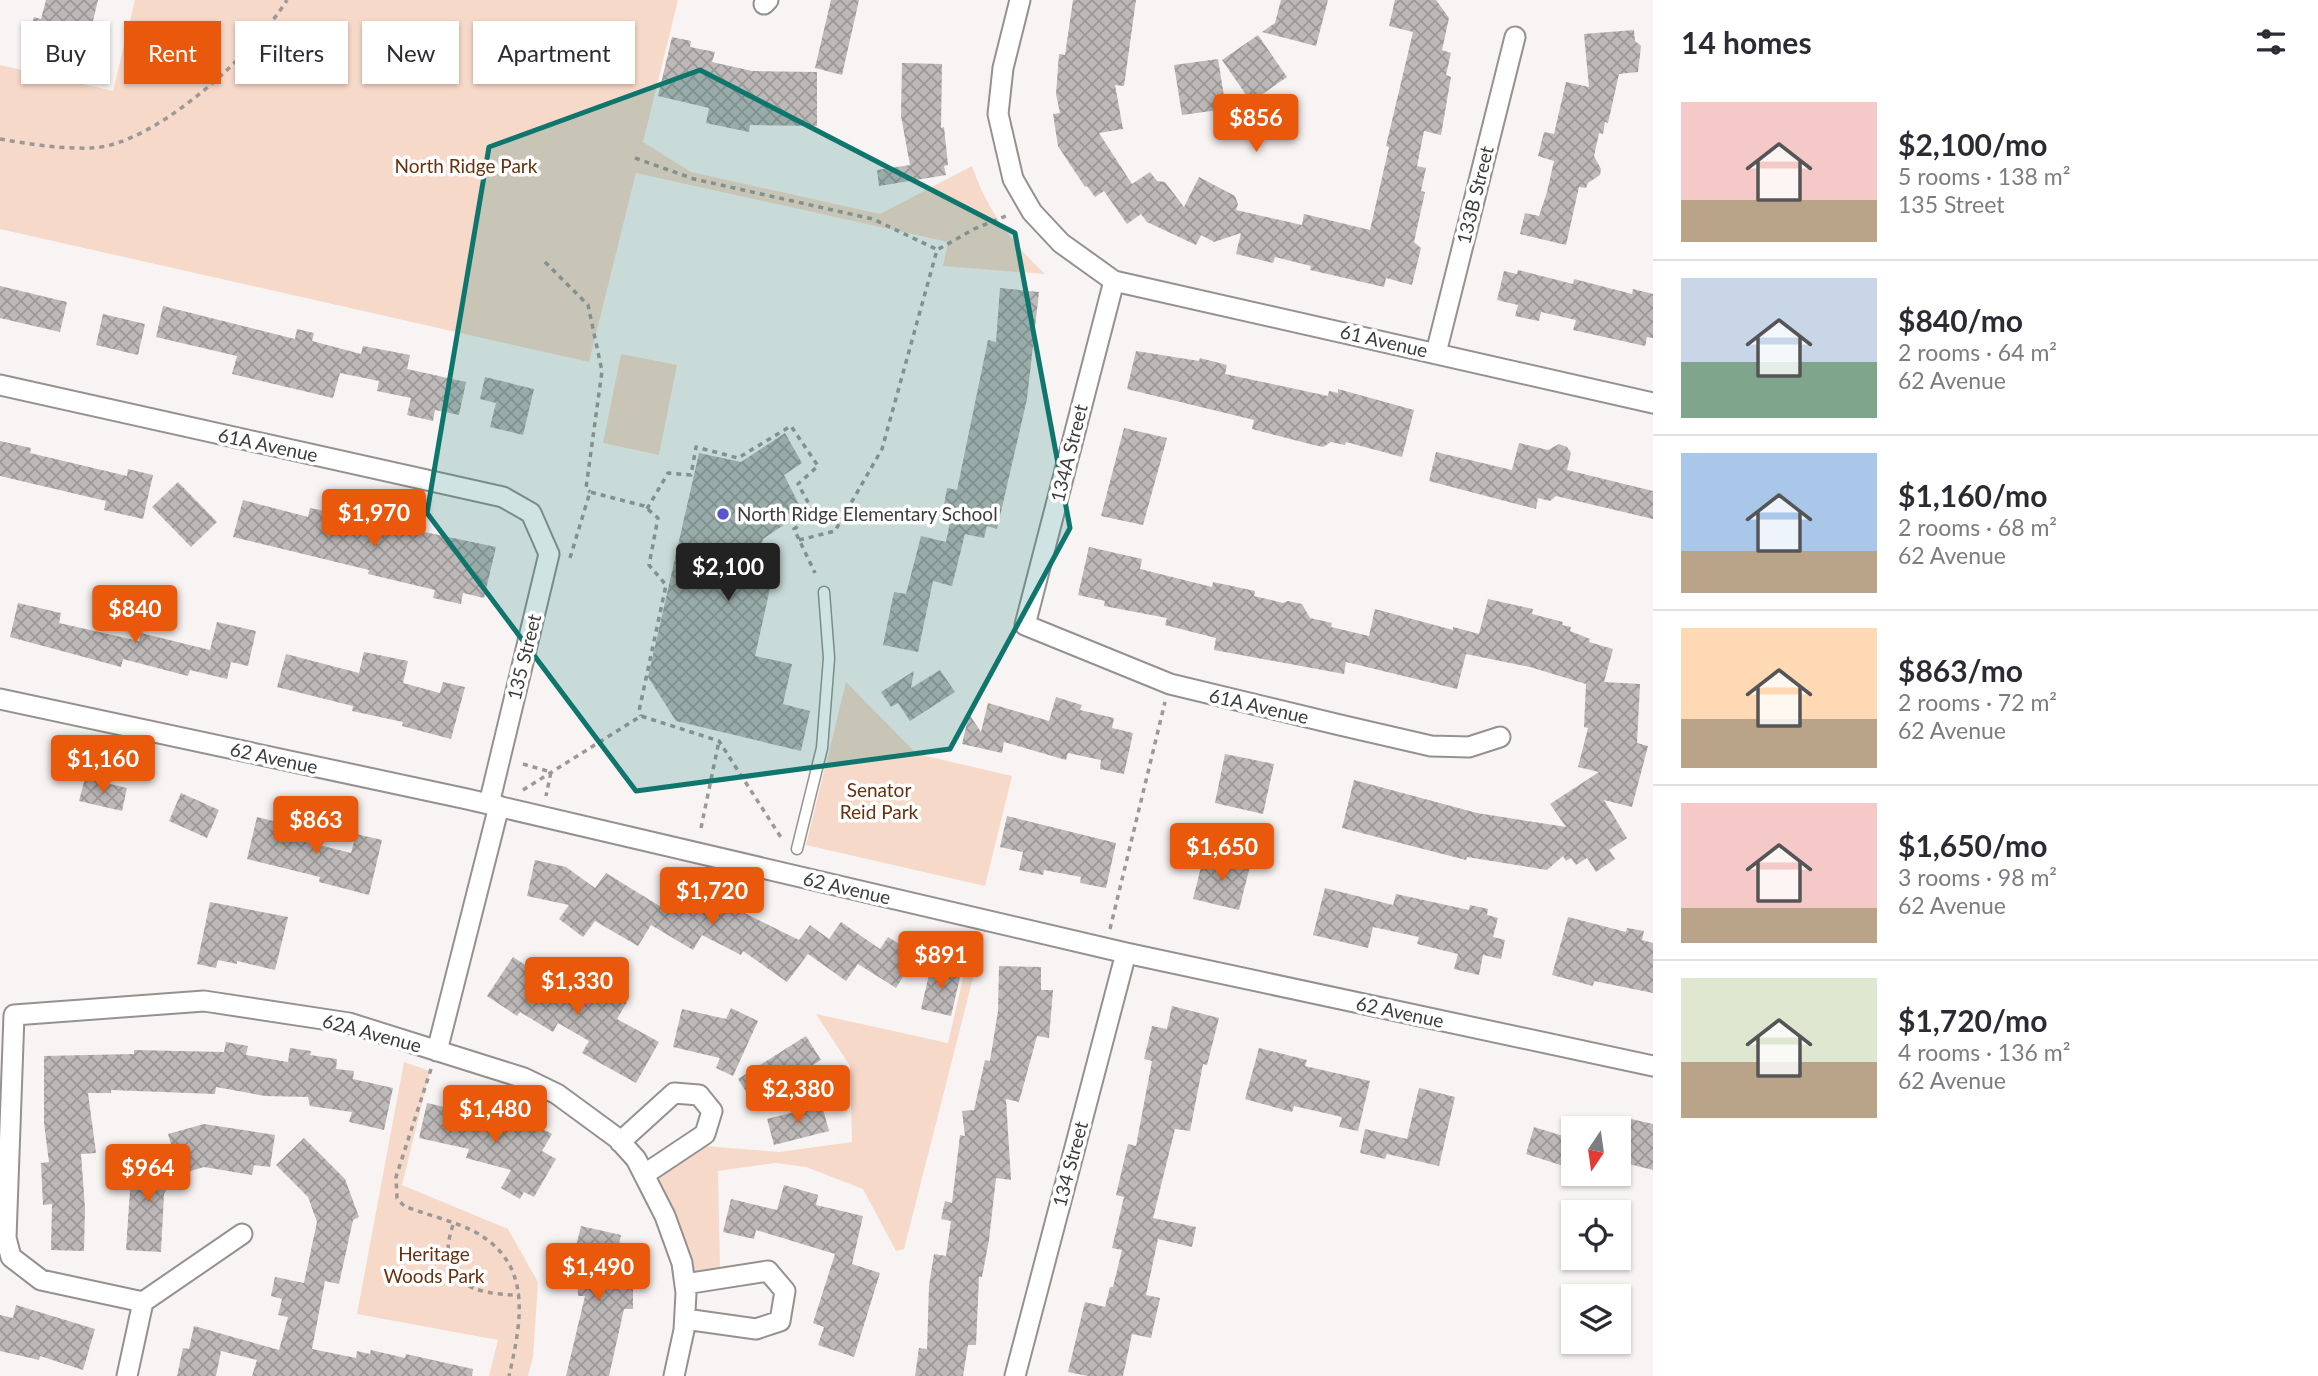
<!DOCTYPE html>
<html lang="en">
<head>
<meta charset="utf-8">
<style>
	:root { --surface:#fff; --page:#f7f7f7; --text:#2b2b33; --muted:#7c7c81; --line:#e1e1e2; --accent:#ea580c }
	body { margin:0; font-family:Lato,sans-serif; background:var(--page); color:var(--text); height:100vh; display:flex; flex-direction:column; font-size:26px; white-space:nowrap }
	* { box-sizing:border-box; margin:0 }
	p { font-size:23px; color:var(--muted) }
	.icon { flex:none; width:38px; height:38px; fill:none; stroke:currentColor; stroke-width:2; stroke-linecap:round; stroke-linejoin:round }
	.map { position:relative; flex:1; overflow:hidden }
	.sheet { display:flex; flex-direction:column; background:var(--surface); width:665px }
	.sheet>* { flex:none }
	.hud { position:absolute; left:21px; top:21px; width:665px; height:63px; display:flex; gap:14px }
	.needle { width:46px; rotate:193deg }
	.tools { position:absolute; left:1561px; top:1116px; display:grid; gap:14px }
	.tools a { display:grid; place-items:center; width:70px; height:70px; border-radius:0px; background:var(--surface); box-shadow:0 2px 5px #0004; font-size:35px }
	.price { position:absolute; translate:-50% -60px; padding:0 16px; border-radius:7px; background:var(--accent); color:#fff; font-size:23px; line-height:46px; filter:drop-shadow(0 2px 4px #0008) }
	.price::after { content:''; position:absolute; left:50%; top:42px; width:21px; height:16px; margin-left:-10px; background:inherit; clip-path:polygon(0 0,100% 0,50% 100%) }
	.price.selected { background:#222; color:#fff }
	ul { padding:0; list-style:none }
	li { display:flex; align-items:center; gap:21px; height:175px; padding:0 28px }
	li+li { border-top:2px solid var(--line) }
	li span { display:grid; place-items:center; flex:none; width:196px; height:140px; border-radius:0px; color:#555 }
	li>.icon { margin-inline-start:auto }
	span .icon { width:84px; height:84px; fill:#fffc; stroke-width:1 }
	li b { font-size:30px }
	h2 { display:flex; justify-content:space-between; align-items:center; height:84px; padding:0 28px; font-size:30px }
	.chip { padding:0 24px; border-radius:0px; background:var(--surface); box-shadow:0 2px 5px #0004; font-size:24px; line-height:63px }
	.chip.selected { background:var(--accent); color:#fff }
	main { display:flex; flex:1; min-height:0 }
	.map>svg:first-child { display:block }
	.green { fill:#f7d9c9 }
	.building { fill:url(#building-cross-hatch) }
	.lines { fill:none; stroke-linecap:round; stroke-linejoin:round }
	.service-casing { stroke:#959190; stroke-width:13 }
	.minor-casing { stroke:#959190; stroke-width:23 }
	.path { stroke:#9b9998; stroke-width:3.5; stroke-dasharray:5 5; stroke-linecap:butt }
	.service { stroke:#fff; stroke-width:10 }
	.minor { stroke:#fff; stroke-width:19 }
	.marked { fill:#0f766e; fill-opacity:0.2; stroke:#0f766e; stroke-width:5; stroke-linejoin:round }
	.poi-dot { fill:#5b55cd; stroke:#fff; stroke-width:2.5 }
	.labels { text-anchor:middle; stroke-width:7; stroke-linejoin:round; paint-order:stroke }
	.park-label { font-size:19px; fill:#68300c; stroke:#fff }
	.street-label { font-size:19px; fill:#3e3d3c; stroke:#fff }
	.poi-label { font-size:19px; fill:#3e3d3c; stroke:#fff; text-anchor:start }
</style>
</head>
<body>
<main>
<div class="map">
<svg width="1653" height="1376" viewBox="0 0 1653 1376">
	<defs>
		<pattern id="building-cross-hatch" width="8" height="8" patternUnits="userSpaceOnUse" patternTransform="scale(1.75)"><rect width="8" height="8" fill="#bdb9b8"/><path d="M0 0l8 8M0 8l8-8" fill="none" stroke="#9b9897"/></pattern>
	</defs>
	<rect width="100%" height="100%" fill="#f8f4f3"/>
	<path class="green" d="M135,0H678L643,142L691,172L880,214L972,166C987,210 1011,242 1045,274L943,266L948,242L636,173L589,362L0,229V65L113,91Z
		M621,354L677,365L659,455L603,443Z
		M846,682L917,754L1012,776L985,886L806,845Z
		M986,927L904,1249L896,1251L863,1189L806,1167L775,1163L718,1171L720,1267L693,1275L653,1176L705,1146L779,1152L852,1142L850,1066L816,1014L948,1043L963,978Z
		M404,1062L430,1071L402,1185L508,1229L538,1282L533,1357L528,1376H489L498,1340L357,1314Z"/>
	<path class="building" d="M46,0H98L79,78L38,67L44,43L28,38L34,17L41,19Z
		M831,0H859L842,75L815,68Z
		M1073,0H1136L1124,86L1115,85L1123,129L1099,133L1132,184L1150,172L1157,181L1165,182L1184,207L1199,177L1235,196L1238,204L1236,210L1302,225L1304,214L1370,230L1389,147L1386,146L1413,32L1389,26L1395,0H1436L1449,18L1442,50L1451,53L1446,75L1451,77L1441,135L1424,131L1417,166L1426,168L1421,191L1425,192L1414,242L1421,248L1412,285L1386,278L1384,287L1310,270L1311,266L1275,257L1273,263L1236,254L1241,233L1214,242L1201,235L1196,245L1147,222L1141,214L1127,224L1104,191L1095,197L1087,186L1085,187L1058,146L1053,114L1060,113L1056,94L1059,54L1065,55Z
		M1281,0H1328L1316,46L1262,32L1275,23Z
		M1634,30L1635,41L1641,46L1638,72L1619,74L1608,123L1605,122L1603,134L1599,133L1594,156L1601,169L1600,175L1588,183L1586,188L1579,187L1566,245L1520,234L1525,213L1539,216L1547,192L1554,161L1538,156L1544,132L1554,134L1566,82L1589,87L1584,34Z
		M1258,35L1287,77L1251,102L1222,60Z
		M672,37L691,41L690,47L715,52L712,62L752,71L817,72V126L750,125L749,132L706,123L709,108L658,96Z
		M1218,59L1226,109L1182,115L1174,65Z
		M902,63L942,64L941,128L944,127L948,165L944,166L946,175L879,186L877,170L910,165L901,116Z
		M1518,270L1573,284L1574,279L1632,294L1633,289L1653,294V338L1647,337L1645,346L1573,330L1576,320L1541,312L1539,321L1515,316L1518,305L1497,300L1504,271L1517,274Z
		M0,286L67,302L60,332L0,318Z
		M1000,288L1039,292L1027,399L997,529L987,526L984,538L965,534L952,586L933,581L918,652L883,645L894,592L906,594L921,536L946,542L953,507L944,505L947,488L957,490L988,340L996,342Z
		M163,306L295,339L297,329L314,333L312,341L361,354L363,346L410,355L407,369L466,382L459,415L435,410L433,421L407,415L411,398L377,391L379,381L340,373L333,398L232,374L237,356L156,337Z
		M103,314L145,324L138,355L96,345Z
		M1136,351L1199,361L1200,358L1227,365L1225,374L1328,396L1329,391L1338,393V389L1414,410L1402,457L1346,442L1345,445L1331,442L1323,447L1310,444L1252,429L1254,420L1127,389Z
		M485,377L534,389L523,435L490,427L496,403L480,399Z
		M1124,428L1167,438L1143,525L1101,516Z
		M785,433L802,463L784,475L803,512L763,539L755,570L773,575L755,656L792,664L783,704L810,711L801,751L676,721L648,677L699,453L741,462Z
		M0,441L31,448L30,453L127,476L128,469L153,475L143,519L104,510L106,501L0,476Z
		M1519,443L1548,450L1559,444L1567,447L1571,453L1567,470L1653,491V519L1556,496L1550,501L1538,498L1536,509L1429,481L1436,452L1512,470Z
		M178,482L217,522L191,547L152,507Z
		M243,500L308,517L310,508L496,547L484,598L463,593L461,604L433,598L435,590L368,574L369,570L233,537Z
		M1089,547L1142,559L1140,569L1212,587L1213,582L1255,591L1254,596L1283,603L1288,601L1302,604L1310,618L1332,623L1331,627L1369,636L1375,609L1453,630V627L1479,634L1488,599L1533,609L1532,614L1563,622L1562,625L1571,627L1570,631L1590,639L1589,642L1613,649L1604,682L1640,684L1637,743L1648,746L1632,807L1604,800L1627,838L1609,850L1615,859L1596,872L1587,858L1576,865L1571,858L1566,861L1563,856L1547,870L1467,857L1466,860L1342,828L1354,780L1477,813L1566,827L1550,804L1599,772L1578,767L1588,728L1584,727L1586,684L1530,667L1466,654L1457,689L1346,662L1344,674L1214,650L1216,638L1165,625L1167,618L1104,606L1105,601L1078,595Z
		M18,603L61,613L59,623L139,641L141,633L210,650L217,622L256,631L248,666L231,662L227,679L190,670L188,676L123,659L121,667L10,637Z
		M364,652L408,661L403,683L440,693L443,682L465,687L451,739L402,726L403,722L352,711L353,706L277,687L286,654L359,673Z
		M940,670L955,692L910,721L898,703L891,707L881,692L914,671L911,688Z
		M1056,697L1082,705L1080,710L1114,718L1112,728L1133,733L1124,774L1100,769L1101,760L1068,753L1066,760L1004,742L1002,753L962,744L969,714L981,732L988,703L1049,721Z
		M1225,754L1274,764L1263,814L1215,803Z
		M85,778L127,788L122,811L79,801Z
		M181,793L219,810L207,838L169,821Z
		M1007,816L1116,843L1106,888L1080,883L1081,877L1044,870L1043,875L1019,870L1023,852L1000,847Z
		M257,817L306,829L303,841L351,853L356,834L382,840L369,895L319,882L320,877L247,859Z
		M1204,855L1250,866L1239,910L1193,899Z
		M535,860L566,867L595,888L606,873L671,913L681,897L696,906L704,893L799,940L810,925L829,939L841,922L880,949L888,937L917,955L896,988L858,964L846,981L808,954L787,982L743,951L741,955L702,935L693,950L651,925L638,946L595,921L583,937L559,919L569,905L527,896Z
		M1325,888L1393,905L1396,894L1469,910L1470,905L1488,909L1487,915L1498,918L1493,937L1505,940L1501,959L1483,955L1479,975L1454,969L1458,954L1417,944L1419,937L1373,927L1368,948L1313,935Z
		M210,902L288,917L275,970L237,961V964L218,960L216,968L197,964Z
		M1568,917L1626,932L1627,928L1644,931L1642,940L1653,943V993L1594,981L1593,986L1552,975Z
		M513,957L549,981L552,976L594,1000L602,987L627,1002L617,1019L659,1042L636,1083L582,1053L589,1041L558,1023L553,1032L520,1012L517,1016L487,996Z
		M931,966L961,973L951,1016L921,1009Z
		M999,966L1041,967V990H1053L1049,1038L1037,1036L1019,1102L1006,1099L1011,1180L996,1178L989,1240L982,1277H979L976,1345H968L963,1376H915L919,1348L927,1349L929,1286L934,1254L946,1256L951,1221L941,1219L945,1201L952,1203L960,1135L965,1136L962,1111L974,1110L985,1060L990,1061L998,1011Z
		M1172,1006L1219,1018L1207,1065L1203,1064L1190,1131L1175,1129L1153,1218L1196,1227L1192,1247L1158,1239L1146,1295L1160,1298L1151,1338L1132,1334L1123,1376H1088L1068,1372L1085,1302L1105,1307L1110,1287H1113L1122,1250L1112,1248L1124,1197L1116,1195L1128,1144L1136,1146L1152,1061L1144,1059L1152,1026L1167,1029Z
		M731,1008L758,1021L733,1076L716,1068L720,1058L673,1047L682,1009L726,1019Z
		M806,1036L821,1060L753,1102L738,1079Z
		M226,1042L248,1046L246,1055L288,1062L290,1048L311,1051L310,1055L337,1059L336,1069L354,1071L353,1079L393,1088L384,1130L349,1122L352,1112L310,1106L308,1097L265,1096L216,1087L215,1094L111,1090V1093H88L96,1153L81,1154L85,1208L84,1251L51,1250L52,1204L43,1205L41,1163L49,1162L44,1123V1056L134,1054V1050L224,1052Z
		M1259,1048L1307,1060L1305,1066L1370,1081L1358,1131L1339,1127L1342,1117L1294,1106L1292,1112L1245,1099Z
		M1419,1088L1455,1097L1439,1166L1387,1154L1385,1159L1360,1153L1365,1129L1407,1139Z
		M427,1103L462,1111L461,1115L501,1126L505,1111L517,1115L552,1134L542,1151L556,1159L534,1197L524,1192L520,1199L501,1188L511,1170L466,1158L469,1149L419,1138Z
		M822,1105L829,1131L774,1145L767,1119Z
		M1631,1119L1653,1124V1170L1621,1162Z
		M204,1124L275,1135L270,1167L254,1165L252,1175L204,1167L180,1174L168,1134Z
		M1534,1127L1573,1139V1169L1526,1154Z
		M304,1138L345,1179L359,1217L353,1220L339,1284L325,1281L312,1349L356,1358L357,1351L370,1354L371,1350L405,1358L406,1354L473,1369L472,1376H252L257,1360L221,1351L216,1376H177L183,1348L189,1349L194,1326L279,1350L288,1317L278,1315L282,1299L271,1296L275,1277L304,1283L317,1222L308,1197L276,1165Z
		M144,1153L177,1170L164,1194L161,1252L126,1250L130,1190L126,1188Z
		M784,1185L818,1195L816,1205L863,1216L852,1264L880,1273L854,1357L818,1345L824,1327L813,1323L835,1254L756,1230L754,1239L723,1232L731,1199L777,1210Z
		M581,1226L621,1235L611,1278L633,1277V1309H624L609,1376H566L585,1296H578L577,1259L573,1258Z
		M16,1305L95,1329L83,1370L40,1356L39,1360L0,1351V1315L13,1318Z"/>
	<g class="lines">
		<defs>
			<path id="service" d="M797,849L822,748L829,658L824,592"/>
			<path id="minor" d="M1020,0L1003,68L998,114L1013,179L1032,212L1061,243L1114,281L1653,403
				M764,4L768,0
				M1114,281L1025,625L1170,684L1340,725L1431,746L1469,747L1500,737
				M1436,353L1515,37
				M0,385L503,497L531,513L549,554L489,804
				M0,699L467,799L1126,953L1653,1066
				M437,1051L499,806
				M620,1142L674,1093L699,1095L712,1111L705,1134L645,1174
				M242,1234L143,1302L41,1280L11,1257L6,1238L14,1015L204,1001L349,1023L524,1078L557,1094L617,1138L636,1159L665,1216L682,1263L686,1293L684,1330L674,1376
				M685,1319L756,1329L780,1321L785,1291L768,1271L685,1284
				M127,1376L143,1302
				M1015,1376L1126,953"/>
		</defs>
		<use href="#service" class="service-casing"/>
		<use href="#minor" class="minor-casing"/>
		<path class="path" d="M0,139C29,144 61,149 91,148C155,146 255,52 287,0
			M635,158L694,179L873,219L936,249
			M545,262L588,305L602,371L586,488L590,492
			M647,509L668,473L691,475L696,447L738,458L791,426L818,466L798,484L815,515L794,529L815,573
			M799,540L835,531L882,449L937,250L974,229L1006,216
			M570,558L590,492L644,506L658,518L649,565L666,585L639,711L641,716
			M523,764L551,772L546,796
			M523,790L641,716L719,741L782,839
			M701,828L719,741
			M1110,929L1165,702
			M431,1069L396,1177L397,1198L404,1206C427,1215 454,1221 475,1232C534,1264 521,1323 509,1376
			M453,1225C434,1281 471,1295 520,1295"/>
		<use href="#service" class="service"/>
		<use href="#minor" class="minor"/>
	</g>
	<path class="marked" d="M700,70L1015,233L1070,528L950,749L636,791L427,513L489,147Z"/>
	<circle class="poi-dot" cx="723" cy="514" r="7"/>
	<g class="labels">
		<g class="park-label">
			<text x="466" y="173">North Ridge Park</text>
			<text x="879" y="797">Senator<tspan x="879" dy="22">Reid Park</tspan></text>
			<text x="434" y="1261">Heritage<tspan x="434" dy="22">Woods Park</tspan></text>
		</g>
		<g class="street-label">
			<text transform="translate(1475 195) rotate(-76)" y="7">133B Street</text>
			<text transform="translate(1384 341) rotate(13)" y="7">61 Avenue</text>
			<text transform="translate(268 445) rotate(12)" y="7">61A Avenue</text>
			<text transform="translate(1069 453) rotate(-76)" y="7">134A Street</text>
			<text transform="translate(524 657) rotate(-76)" y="7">135 Street</text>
			<text transform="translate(1259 706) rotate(13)" y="7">61A Avenue</text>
			<text transform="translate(274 758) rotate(12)" y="7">62 Avenue</text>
			<text transform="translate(847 888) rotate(13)" y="7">62 Avenue</text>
			<text transform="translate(1400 1012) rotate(12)" y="7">62 Avenue</text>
			<text transform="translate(372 1033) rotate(15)" y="7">62A Avenue</text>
			<text transform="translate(1070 1164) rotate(-75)" y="7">134 Street</text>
		</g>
		<g class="poi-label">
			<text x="737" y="521">North Ridge Elementary School</text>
		</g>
	</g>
</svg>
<div class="tools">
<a><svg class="needle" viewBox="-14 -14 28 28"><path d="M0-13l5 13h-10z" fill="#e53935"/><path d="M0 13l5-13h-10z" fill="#7c7c81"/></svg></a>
<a><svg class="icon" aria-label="locate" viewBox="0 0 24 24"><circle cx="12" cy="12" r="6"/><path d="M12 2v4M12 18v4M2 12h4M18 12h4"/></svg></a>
<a><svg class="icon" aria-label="layers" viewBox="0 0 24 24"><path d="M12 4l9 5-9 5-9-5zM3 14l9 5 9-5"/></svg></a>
</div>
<b class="price" style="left:1256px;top:154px">$856</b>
<b class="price" style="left:374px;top:549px">$1,970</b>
<b class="price selected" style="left:728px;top:603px">$2,100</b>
<b class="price" style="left:135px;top:645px">$840</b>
<b class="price" style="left:103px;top:795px">$1,160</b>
<b class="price" style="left:316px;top:856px">$863</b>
<b class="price" style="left:1222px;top:883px">$1,650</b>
<b class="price" style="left:712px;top:927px">$1,720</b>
<b class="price" style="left:941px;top:991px">$891</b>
<b class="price" style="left:577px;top:1017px">$1,330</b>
<b class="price" style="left:798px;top:1125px">$2,380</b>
<b class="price" style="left:495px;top:1145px">$1,480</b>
<b class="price" style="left:148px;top:1204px">$964</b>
<b class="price" style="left:598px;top:1303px">$1,490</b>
<div class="hud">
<a class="chip">Buy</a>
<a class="chip selected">Rent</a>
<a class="chip">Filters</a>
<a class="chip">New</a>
<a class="chip">Apartment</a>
</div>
</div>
<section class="sheet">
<h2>14 homes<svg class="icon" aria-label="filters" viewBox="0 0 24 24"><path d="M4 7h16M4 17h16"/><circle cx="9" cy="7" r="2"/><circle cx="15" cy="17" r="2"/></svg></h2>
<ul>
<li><span style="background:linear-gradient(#f6c9c9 70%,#b9a48a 0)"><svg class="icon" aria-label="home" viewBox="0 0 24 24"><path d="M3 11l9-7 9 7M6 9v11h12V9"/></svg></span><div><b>$2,100/mo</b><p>5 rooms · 138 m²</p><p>135 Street</p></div></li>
<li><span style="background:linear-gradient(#c9d6e8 60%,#7fa58c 0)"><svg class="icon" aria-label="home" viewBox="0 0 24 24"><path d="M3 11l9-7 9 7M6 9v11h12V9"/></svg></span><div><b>$840/mo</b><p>2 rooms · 64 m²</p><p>62 Avenue</p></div></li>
<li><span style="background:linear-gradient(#a9c7e8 70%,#b9a48a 0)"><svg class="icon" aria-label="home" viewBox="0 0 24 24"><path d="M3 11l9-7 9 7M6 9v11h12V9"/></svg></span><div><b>$1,160/mo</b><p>2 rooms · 68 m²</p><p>62 Avenue</p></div></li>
<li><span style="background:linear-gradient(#ffd9b3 65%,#b9a48a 0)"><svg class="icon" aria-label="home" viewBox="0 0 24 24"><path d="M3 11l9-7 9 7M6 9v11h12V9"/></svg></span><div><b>$863/mo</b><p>2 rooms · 72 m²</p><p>62 Avenue</p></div></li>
<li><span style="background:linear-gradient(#f6c9c9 75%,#b9a48a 0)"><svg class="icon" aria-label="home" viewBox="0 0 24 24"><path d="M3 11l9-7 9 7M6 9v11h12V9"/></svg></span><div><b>$1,650/mo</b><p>3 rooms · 98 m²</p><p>62 Avenue</p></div></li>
<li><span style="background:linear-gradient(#dfe7d0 60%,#b9a48a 0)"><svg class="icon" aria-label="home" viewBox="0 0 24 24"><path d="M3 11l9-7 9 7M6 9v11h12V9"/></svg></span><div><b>$1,720/mo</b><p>4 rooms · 136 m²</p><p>62 Avenue</p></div></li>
</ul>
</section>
</main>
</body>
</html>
